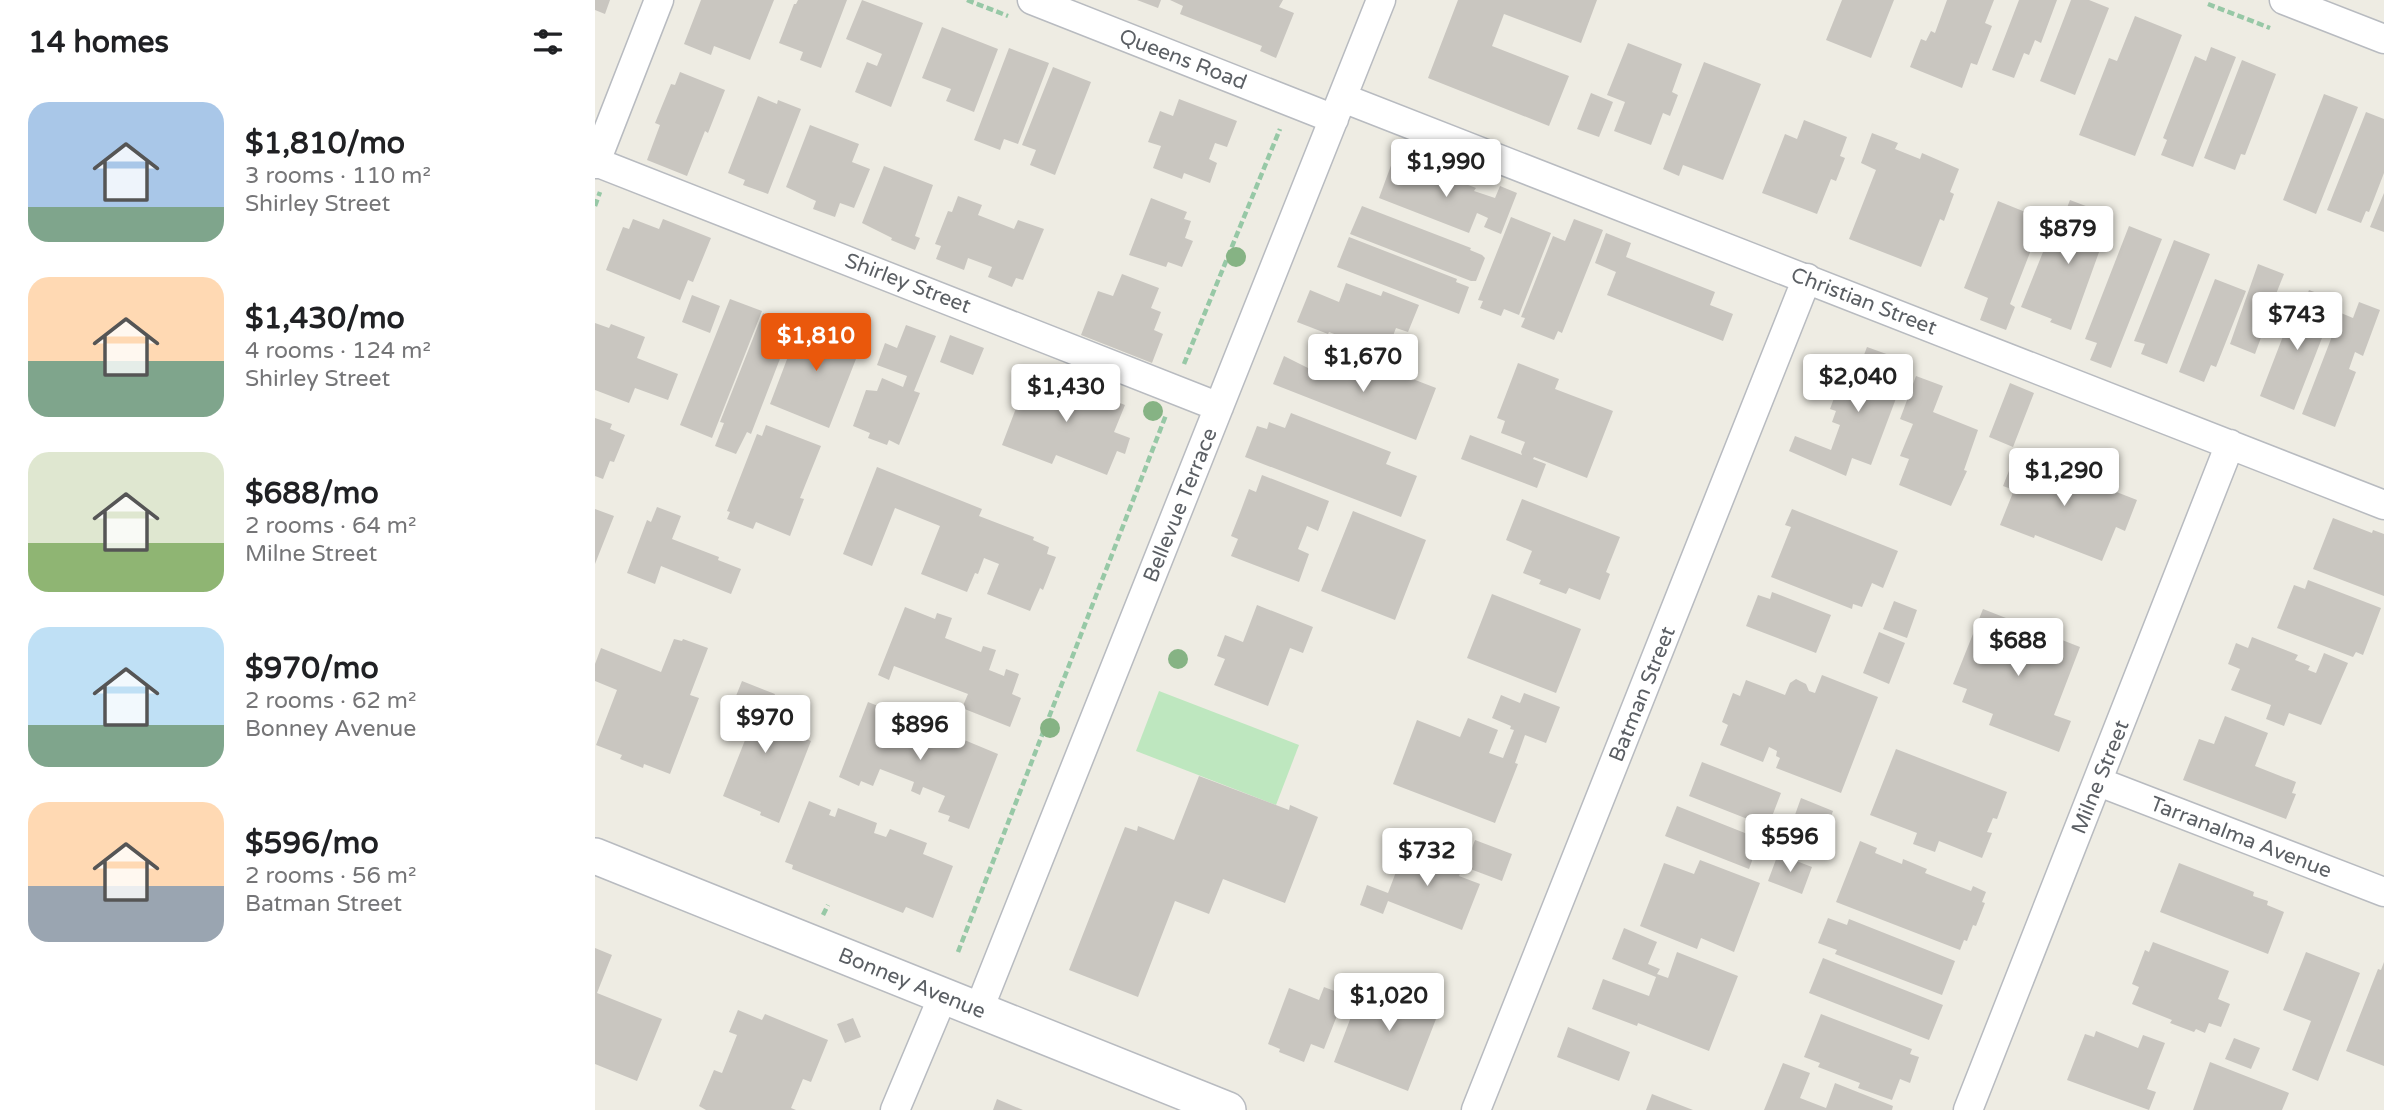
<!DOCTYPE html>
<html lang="en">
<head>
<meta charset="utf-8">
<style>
	:root { --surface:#fff; --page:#f6f6f6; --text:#202124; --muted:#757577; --accent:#ea580c }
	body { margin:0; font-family:"Varela Round",sans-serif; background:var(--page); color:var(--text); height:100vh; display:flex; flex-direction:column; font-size:26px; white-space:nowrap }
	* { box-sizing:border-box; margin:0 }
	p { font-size:23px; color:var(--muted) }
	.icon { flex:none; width:38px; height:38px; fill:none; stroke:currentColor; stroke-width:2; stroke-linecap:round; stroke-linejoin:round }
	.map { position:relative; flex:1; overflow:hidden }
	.panel { display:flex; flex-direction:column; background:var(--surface); width:595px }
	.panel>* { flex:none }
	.price { position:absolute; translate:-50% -60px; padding:0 16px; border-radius:7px; background:#fff; color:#222; font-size:23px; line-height:46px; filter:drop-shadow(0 2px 4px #0008) }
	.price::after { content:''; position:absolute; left:50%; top:42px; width:21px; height:16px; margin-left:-10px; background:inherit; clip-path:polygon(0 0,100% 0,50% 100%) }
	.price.current { background:var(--accent); color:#fff }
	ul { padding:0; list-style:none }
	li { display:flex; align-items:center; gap:21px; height:175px; padding:0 28px }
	li span { display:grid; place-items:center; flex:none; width:196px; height:140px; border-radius:21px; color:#555 }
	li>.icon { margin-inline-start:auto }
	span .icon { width:84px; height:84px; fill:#fffc; stroke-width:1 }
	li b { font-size:30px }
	h2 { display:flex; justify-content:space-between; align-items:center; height:84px; padding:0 28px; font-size:30px }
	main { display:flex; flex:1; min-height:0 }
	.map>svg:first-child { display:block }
	.green { fill:#bee7bf }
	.building { fill:#c9c6c0 }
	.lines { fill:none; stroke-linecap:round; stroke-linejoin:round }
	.minor-casing { stroke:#b8bbc0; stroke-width:31 }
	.tertiary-casing { stroke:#b8bbc0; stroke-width:38 }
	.path { stroke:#97c8a6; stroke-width:4.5; stroke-dasharray:7 3.5; stroke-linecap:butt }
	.minor { stroke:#fff; stroke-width:28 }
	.tertiary { stroke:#fff; stroke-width:35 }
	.tree { fill:#86b384 }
	.labels { text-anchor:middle; stroke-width:6; stroke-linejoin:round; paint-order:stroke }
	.street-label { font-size:21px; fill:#5b5f64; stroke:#fff }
</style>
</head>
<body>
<main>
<section class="panel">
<h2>14 homes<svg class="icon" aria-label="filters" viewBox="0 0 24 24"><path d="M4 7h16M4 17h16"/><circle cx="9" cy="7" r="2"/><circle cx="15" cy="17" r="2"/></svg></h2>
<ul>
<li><span style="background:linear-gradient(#a9c7e8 75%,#7fa58c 0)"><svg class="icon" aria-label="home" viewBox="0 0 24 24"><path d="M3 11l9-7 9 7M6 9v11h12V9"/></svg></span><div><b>$1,810/mo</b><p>3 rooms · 110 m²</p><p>Shirley Street</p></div></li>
<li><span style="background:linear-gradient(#ffd9b3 60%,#7fa58c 0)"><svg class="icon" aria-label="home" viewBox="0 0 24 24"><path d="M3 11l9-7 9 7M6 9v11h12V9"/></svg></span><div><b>$1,430/mo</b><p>4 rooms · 124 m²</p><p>Shirley Street</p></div></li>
<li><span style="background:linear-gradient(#dfe7d0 65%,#8fb573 0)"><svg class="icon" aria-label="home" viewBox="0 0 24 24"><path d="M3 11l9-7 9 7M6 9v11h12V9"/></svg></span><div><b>$688/mo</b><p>2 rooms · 64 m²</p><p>Milne Street</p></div></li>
<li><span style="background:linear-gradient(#bfe0f5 70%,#7fa58c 0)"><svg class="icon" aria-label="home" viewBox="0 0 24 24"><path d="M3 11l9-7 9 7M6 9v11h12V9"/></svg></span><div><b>$970/mo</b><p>2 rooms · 62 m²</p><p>Bonney Avenue</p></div></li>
<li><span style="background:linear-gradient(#ffd9b3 60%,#9aa5b1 0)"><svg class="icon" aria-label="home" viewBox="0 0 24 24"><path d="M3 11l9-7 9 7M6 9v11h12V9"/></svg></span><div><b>$596/mo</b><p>2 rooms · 56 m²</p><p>Batman Street</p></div></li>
</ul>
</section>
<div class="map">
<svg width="1789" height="1110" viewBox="0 0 1789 1110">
	<rect width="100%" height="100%" fill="#eeece3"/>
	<path class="green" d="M564,691L704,745L681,805L541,751Z"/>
	<path class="building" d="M0,0H15L10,14L0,10Z
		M106,0H179L155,60L119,46L116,55L89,44Z
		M203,0H252L226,68L205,60L208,52L184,43L199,4H201Z
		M267,0L328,23L296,107L260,92L272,62L282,66L287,54L251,39Z
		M542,0H566L563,8Z
		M575,0H688L684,7L699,13L681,58L665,51L667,46L585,14L588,6Z
		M863,0H1002L986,43L909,14L897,46L974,76L954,126L833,78Z
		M1247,0H1299L1276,58L1231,40Z
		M1352,0H1399L1390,23L1397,26L1382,65L1376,63L1367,88L1315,67L1326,39L1331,41L1336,31L1340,33Z
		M1424,0H1462L1446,43L1440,40L1434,55L1429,53L1419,78L1397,70Z
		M1476,0H1494L1514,8L1480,95L1445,81Z
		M1540,16L1587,35L1540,156L1484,135L1514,58L1522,61Z
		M347,27L403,49L379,112L351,101L356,89L327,78Z
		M1033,43L1087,64L1077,92L1083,95L1075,116L1068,113L1056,145L1019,131L1030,102L1012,95Z
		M1616,47L1641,57L1598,167L1566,155L1572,140L1568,138L1600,56L1611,61Z
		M414,48L454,63L423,144L409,139L405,150L379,140Z
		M1647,60L1681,74L1650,155L1646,154L1640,170L1609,158Z
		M1109,62L1166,84L1128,180L1088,165L1084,176L1068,169Z
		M458,67L496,82L460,175L435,165L441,150L427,145Z
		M85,72L130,90L113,133L110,131L92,176L52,160L65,125L60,123L76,84L80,85Z
		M996,93L1018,102L1004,137L982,129Z
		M1729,94L1763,107L1721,214L1688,200Z
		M163,96L182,104L183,100L206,109L173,194L148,185L150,180L133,173Z
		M584,99L642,121L632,147L620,143L614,159L622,163L615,183L589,173L587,179L558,168L566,146L553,142L565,111L578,116Z
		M1771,112L1789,119V173L1774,212L1771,211L1766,223L1732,210Z
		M1209,120L1252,137L1245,156L1250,158L1241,181L1236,179L1222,214L1167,193L1190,134L1202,139Z
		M215,125L264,144L257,162L275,169L259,208L245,203L240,217L218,209L221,201L191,187Z
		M1277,133L1303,143L1300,149L1325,159L1327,153L1364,169L1355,192L1359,194L1349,221L1345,219L1326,267L1254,239L1281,170L1266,163Z
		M798,160L844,178L845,174L881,188L879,191L900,198L905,186L922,193L906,234L889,227L893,218L882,213L874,233L784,198Z
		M289,166L338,185L320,236L325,238L320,250L296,240L297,238L267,223Z
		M1789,193V232L1775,227Z
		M363,196L387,205L383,215L419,229L423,220L449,229L428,280L421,278L417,287L393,277L397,267L373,258L369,270L341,259L346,246L340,244L353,211L357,212Z
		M556,198L592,212L589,219L596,221L590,238L598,241L587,267L573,262L571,267L534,255Z
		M1475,200L1517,216L1476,330L1455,322L1457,319L1426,307L1450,247L1456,249Z
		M1403,201L1448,219L1415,304L1420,307L1411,330L1385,320L1393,298L1369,288Z
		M767,206L876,248L875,250L887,255L890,258L881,281H876L755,234Z
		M916,217L956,233L924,315L909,309L906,316L885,308L888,301L883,300Z
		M38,219L64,229L68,219L116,238L98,282L93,280L85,300L11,270L28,227L34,229Z
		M979,219L1008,230L967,333L963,331L959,340L926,327L930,318L926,317L958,236L970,241Z
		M1534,226L1567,239L1516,368L1495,360L1502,343L1490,339Z
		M1011,233L1036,243L1031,257L1120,292L1115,305L1138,314L1128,341L1012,295L1021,272L1000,263Z
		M754,237L862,279L861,282L874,287L864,314L742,267Z
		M1579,240L1615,254L1572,364L1546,354L1550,344L1539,341Z
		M1663,264L1689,274L1679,299L1674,297L1669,311L1675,313L1660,354L1635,344Z
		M527,274L564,288L556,308L566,312L559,330L568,334L557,363L486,335L503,291L518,296Z
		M1620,279L1651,291L1621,367L1616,365L1609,382L1584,372Z
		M751,283L786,296L788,291L824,305L813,332L801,328L791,354L734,332L733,334L702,322L715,290L744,302Z
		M1714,290L1738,299L1730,318L1734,320L1699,410L1665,396L1695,318L1702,321Z
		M97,295L125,306L115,333L87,322Z
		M135,299L167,311L117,438L85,425Z
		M1764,302L1785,310L1768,356L1760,352L1754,369L1761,372L1740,427L1707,414L1746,313L1758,318Z
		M168,313L198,325L156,434L152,432L141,454L120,446L129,423L125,422Z
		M212,319L268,341L234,428L175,404L205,325L209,327Z
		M0,323L14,328L16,324L50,337L42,358L83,374L73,400L40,388L34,403L0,390Z
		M311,325L341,336L319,391L325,393L304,445L294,440L292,445L273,438L275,433L258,426L271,390L282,391L287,378L308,387L312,376L282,365L290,343L302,348Z
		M355,335L389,348L378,375L345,362Z
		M1272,347L1297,356L1294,362L1312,369L1276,465L1257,458L1251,476L1194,451L1200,436L1236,450L1245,425L1237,422L1241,411L1235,409L1246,379L1254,382L1260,366L1264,368Z
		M689,356L717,370V367L749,379L758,356L841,388L821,440L678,384Z
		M923,363L964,379L960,389L1018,411L992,478L939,457L938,459L951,464L942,488L866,459L875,435L927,455L926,452L930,442L906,433L910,421L902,418Z
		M436,369L530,405L519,432L535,438L530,454L522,451L512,475L461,455L457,464L407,445Z
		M1321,376L1348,386L1338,412L1383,430L1369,470L1372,471L1356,506L1304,485L1314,459L1305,456L1318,424L1305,419Z
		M1415,383L1439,393L1418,447L1394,437Z
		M696,413L796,452L791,464L822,476L806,517L650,457L662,426L672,429L674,422L690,428Z
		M0,418L17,424L15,429L30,435L19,462L15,461L8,479L0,476Z
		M171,425L226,446L205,498L209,499L195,536L161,522L158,529L132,519L135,512L132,511L162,434L167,436Z
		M1421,453L1542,500L1530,531L1521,527L1507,561L1440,535L1439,538L1405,525L1419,490L1408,486Z
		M282,467L387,509L384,516L439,537L438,540L454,547L452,554L461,557L448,590L445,588L435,611L392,594L404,564L389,558L383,574L380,573L372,592L326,574L345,526L300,508L277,566L248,554Z
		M667,475L734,501L723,531L712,526L703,549L714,554L704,582L636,556L643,539L636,536L645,513L654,489L661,492Z
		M927,499L1025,537L1011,572L1015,574L1005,600L974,588L971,594L944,584L946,580L928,573L937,551L911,540Z
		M62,507L86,516L77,539L124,557L123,560L146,569L136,594L66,566L60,584L32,573L52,520L56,522Z
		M0,509L19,516L0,564Z
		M1197,509L1303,551L1288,588L1277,583L1267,607L1258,604L1257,609L1176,577L1196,527L1190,525Z
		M758,511L831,540L800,620L726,591Z
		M1738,518L1777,533L1778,530L1789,534V596L1718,569Z
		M1713,580L1786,608L1768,655L1761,652L1758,657L1682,628L1699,585L1710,589Z
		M1177,592L1236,615L1221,653L1151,626L1163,595L1175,599Z
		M897,594L986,629L961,693L872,658Z
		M1299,601L1322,610L1312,638L1288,629Z
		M662,605L718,627L708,653L695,648L673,706L619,685L630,659L622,656L630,635L648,642Z
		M310,607L340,619L342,613L357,618L350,638L386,652L388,646L401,650L394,670L409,676L411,669L424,674L417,694L426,698L415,727L367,708L373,694L299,666L294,680L283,675Z
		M1388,609L1485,647L1459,715L1476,721L1464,752L1394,725L1398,714L1367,702L1372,689L1358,684Z
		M1284,632L1310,643L1294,684L1268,673Z
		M1657,637L1703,655L1700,660L1715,666L1713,670L1721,673L1729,653L1753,663L1726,725L1694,713L1689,726L1671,719L1676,705L1636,690L1645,669L1633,664L1641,643L1653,648Z
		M79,639L87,641L88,639L113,648L95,695L104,698L75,774L49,764L48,768L25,759L27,755L1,745L22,690L0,681V664L6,648L66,672Z
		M1227,675L1283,697L1246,793L1181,768L1185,758L1181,756L1182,751L1174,747L1168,762L1125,745L1133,725L1127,722L1138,693L1145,696L1151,680L1190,695L1195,683L1201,679L1211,684L1214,691L1220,693Z
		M147,681L180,694L174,710L200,720L195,733L216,741L184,823L165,815L166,812L128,796L156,725L133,716Z
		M929,693L965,707L951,743L930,735L920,763L923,764L900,823L798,784L822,720L865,737L873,718L903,730L894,753L908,758L919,730L915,729L916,726L897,718L906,695L925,703Z
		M273,702L311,717L309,724L364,745L367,739L403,754L374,829L353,821L355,816L343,812L350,796L328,787L325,795L316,791L319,782L285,769L278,786L266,781L264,786L244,777Z
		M1630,716L1673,733L1660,766L1701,782L1697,793L1701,794L1691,819L1588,780L1604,739L1619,744Z
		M1301,749L1412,792L1402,819L1398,818L1392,832L1397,833L1387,858L1344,841L1340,852L1318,844L1322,833L1275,815Z
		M1107,762L1186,793L1173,827L1094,796Z
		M604,776L694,810L695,805L723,817L690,903L628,879L614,914L580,901L543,997L474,970L530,827L542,831L543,826L579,840Z
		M1206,798L1238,811L1228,839L1196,826Z
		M214,801L236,810L234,815L240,817L243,808L282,823L279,833L291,837L295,829L332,843L328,854L358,866L338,918L311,907L308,913L197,869L198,865L190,862Z
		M1082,806L1165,839L1154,869L1070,836Z
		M880,840L917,854L907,881L870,867Z
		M1265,841L1282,848L1280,853L1307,864L1308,859L1332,869L1330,873L1376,891L1378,886L1391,892L1387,902L1390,903L1381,926L1378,925L1372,941L1369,940L1365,950L1241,902Z
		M812,843L868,865L864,876L885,884L867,930L793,901L788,914L765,905L772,885L793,893Z
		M1183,854L1217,867L1207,894L1173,881Z
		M1105,860L1165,883L1139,952L1106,938L1102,949L1045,926L1069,863L1099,874Z
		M1584,863L1659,892L1658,896L1673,901L1672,905L1689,912L1673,954L1565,912Z
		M1233,918L1252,925L1254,919L1360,961L1347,995L1240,954L1242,950L1223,943Z
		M1029,928L1062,942L1053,964L1065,969L1062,974L1073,978L1082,952L1143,976L1114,1051L1043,1023L1042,1026L997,1009L1008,979L1054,996L1061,977L1017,959Z
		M1558,942L1634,971L1623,999L1635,1004L1626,1027L1614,1023L1610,1033L1601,1029L1599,1032L1575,1023L1577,1020L1537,1004L1544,987L1537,984L1550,950L1554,952Z
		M0,948L17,955L2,993L67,1019L42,1081L0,1064Z
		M1711,952L1765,973L1723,1081L1697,1070L1716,1021L1688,1010Z
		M1228,958L1348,1005L1334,1040L1214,993Z
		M1789,962V1066L1751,1051L1783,969L1786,970Z
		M785,977L848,1001L813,1091L739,1062L765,993L777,998Z
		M729,987L750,995L729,1049L716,1044L709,1062L684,1052L685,1049L673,1044L694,988L724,1000Z
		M143,1010L167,1020L170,1014L233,1040L216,1082L208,1079L196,1108L201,1110H111L104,1106L119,1070L127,1073L142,1035L134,1032Z
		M1226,1014L1317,1049L1315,1054L1324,1057L1315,1083L1305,1079L1297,1100L1263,1088L1265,1083L1223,1067L1225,1063L1209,1057Z
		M258,1018L266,1037L250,1043L242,1024Z
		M973,1027L1035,1052L1024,1081L962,1057Z
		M1501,1031L1543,1048L1548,1035L1570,1043L1552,1089L1561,1092L1554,1110L1472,1080L1490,1034L1499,1037Z
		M1639,1038L1665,1048L1656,1069L1630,1059Z
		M1615,1062L1694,1093L1687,1110H1598Z
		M1188,1063L1215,1073L1205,1098L1231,1108L1240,1083L1298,1106L1297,1110H1169Z
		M1057,1094L1098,1110H1051Z
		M402,1099L428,1110H398Z"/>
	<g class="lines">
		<defs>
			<path id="minor" d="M437,0L739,119
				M1689,0L1789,39
				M748,98L1789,505
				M1,162L624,407
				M0,164L64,0
				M1504,782L1789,892
				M384,1009L786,0
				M300,1110L348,996
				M881,1110L1212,278
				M1373,1110L1635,444"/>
			<path id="tertiary" d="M0,856L633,1110"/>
		</defs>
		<use href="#minor" class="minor-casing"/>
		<use href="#tertiary" class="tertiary-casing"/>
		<path class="path" d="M372,0L413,16
			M1613,4L1675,28
			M0,206L5,192
			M589,364L685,129
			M228,915L233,905
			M363,952L571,415"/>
		<use href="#minor" class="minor"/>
		<use href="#tertiary" class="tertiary"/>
	</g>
	<g class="tree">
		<circle cx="641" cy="257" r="10"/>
		<circle cx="558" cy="411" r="10"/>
		<circle cx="583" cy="659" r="10"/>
		<circle cx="455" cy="728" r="10"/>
	</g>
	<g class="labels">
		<g class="street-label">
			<text transform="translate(588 59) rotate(21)" y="7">Queens Road</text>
			<text transform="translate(313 283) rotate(21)" y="7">Shirley Street</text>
			<text transform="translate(1269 301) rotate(21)" y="7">Christian Street</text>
			<text transform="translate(585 505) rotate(-68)" y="7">Bellevue Terrace</text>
			<text transform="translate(1047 694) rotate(-68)" y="7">Batman Street</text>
			<text transform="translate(1505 777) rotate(-68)" y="7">Milne Street</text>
			<text transform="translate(1646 837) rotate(21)" y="7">Tarranalma Avenue</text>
			<text transform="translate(317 983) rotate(22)" y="7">Bonney Avenue</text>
		</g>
	</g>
</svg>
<b class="price" style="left:851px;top:199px">$1,990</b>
<b class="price" style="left:1473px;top:266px">$879</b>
<b class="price" style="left:1702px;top:352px">$743</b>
<b class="price current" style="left:221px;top:373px">$1,810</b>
<b class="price" style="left:768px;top:394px">$1,670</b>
<b class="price" style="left:1263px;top:414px">$2,040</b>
<b class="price" style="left:471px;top:424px">$1,430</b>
<b class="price" style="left:1469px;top:508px">$1,290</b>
<b class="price" style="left:1423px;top:678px">$688</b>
<b class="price" style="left:170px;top:755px">$970</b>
<b class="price" style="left:325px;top:762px">$896</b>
<b class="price" style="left:1195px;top:874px">$596</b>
<b class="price" style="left:832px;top:888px">$732</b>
<b class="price" style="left:794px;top:1033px">$1,020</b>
</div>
</main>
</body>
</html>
